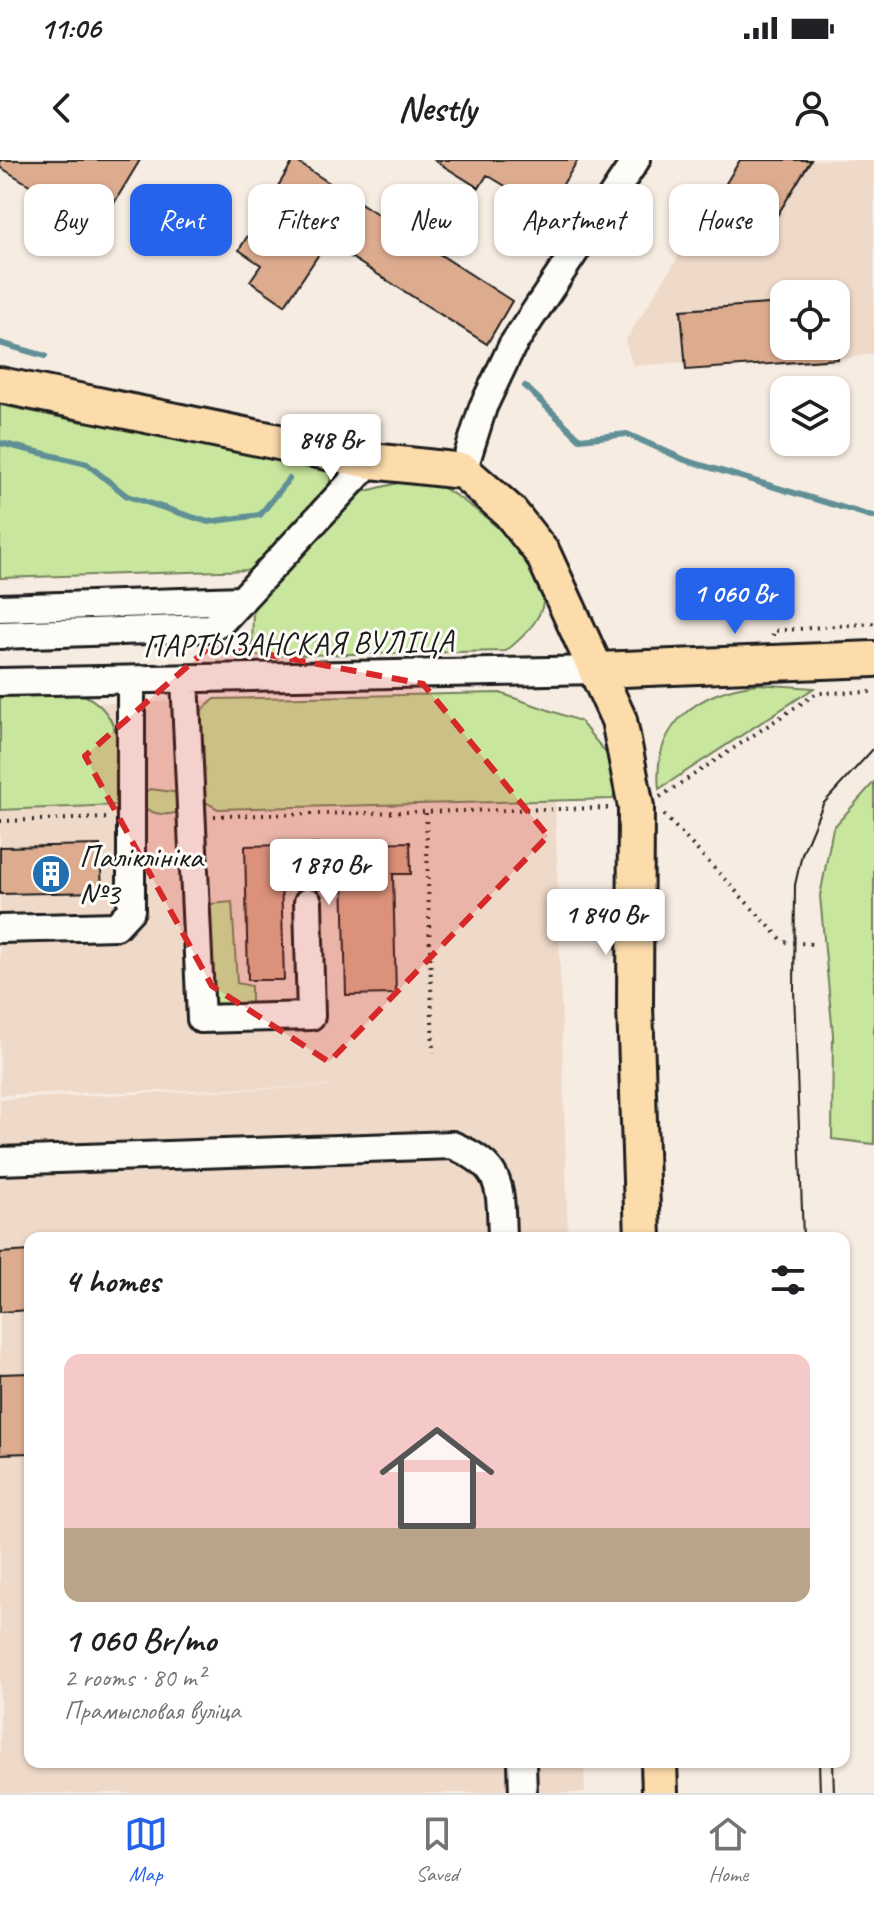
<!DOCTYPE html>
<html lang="en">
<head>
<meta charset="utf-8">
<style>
	:root { --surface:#fff; --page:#f6f6f6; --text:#202124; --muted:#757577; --line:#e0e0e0; --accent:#2563eb }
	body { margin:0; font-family:Caveat,sans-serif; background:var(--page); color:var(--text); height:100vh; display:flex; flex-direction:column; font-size:30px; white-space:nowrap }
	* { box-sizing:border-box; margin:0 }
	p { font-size:26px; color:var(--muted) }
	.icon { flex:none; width:44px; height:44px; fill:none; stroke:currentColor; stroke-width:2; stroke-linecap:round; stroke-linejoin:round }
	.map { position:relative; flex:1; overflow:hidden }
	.panel { position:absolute; left:24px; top:1072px; width:826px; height:536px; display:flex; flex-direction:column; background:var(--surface); border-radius:16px; box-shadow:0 2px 6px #0004 }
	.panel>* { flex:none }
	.guide { position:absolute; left:24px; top:24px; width:826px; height:72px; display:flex; gap:16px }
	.fabs { position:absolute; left:770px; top:120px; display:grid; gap:16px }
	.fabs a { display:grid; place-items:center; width:80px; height:80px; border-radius:16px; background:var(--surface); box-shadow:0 2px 6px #0004; font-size:40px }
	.price { position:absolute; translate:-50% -68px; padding:0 18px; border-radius:8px; background:#fff; color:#222; font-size:26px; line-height:52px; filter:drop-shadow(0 2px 4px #0008) }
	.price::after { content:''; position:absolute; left:50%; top:48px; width:24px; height:18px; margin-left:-12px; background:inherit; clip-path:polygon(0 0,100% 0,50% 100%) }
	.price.selected { background:var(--accent); color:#fff }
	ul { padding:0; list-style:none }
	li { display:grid; align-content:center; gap:16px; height:424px; padding:0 40px }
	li+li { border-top:2px solid var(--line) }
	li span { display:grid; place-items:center; height:248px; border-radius:16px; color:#555 }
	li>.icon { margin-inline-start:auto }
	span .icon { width:144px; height:144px; fill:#fffc; stroke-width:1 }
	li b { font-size:34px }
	h2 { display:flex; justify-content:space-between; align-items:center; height:96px; padding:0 40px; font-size:34px }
	.tag { padding:0 28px; border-radius:16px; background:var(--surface); box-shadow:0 2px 6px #0004; font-size:28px; line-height:72px }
	.tag.selected { background:var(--accent); color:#fff }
	.status { display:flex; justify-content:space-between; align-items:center; height:56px; padding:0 40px; background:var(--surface); direction:ltr }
	.status svg { height:22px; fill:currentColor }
	header { display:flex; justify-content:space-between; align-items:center; height:104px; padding:0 40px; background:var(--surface); font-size:36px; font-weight:800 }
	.dock { display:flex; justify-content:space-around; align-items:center; height:112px; border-top:2px solid var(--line); background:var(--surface); font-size:22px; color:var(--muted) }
	.dock a { display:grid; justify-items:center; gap:4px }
	.dock .selected { color:var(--accent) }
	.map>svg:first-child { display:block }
	.built { fill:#efd9c9; fill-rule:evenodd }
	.green { fill:#c8e69d; stroke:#72815c; stroke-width:2 }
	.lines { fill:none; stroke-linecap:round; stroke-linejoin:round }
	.stream { stroke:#609096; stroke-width:6 }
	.building { fill:#ddac8f; stroke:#1c1c1c; stroke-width:2 }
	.minor-casing { stroke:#1c1c1c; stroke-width:32 }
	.major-casing { stroke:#1c1c1c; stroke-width:40 }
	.path { stroke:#1c1c1c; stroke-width:4; stroke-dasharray:2 6; stroke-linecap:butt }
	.minor { stroke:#fdfcf7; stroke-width:26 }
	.major { stroke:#fddcac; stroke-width:34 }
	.tram { stroke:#1c1c1c; stroke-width:2 }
	.marked { fill:#d62828; fill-opacity:0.2; stroke:#d62828; stroke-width:6; stroke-dasharray:16 10; stroke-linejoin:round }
	.labels { text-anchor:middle; stroke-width:6; stroke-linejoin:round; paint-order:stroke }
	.street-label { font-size:32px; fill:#1c1c1c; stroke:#fdfcf7 }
	.poi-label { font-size:32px; fill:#1c1c1c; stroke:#fdfcf7; text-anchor:start }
</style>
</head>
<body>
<div class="status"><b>11:06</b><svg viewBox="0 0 49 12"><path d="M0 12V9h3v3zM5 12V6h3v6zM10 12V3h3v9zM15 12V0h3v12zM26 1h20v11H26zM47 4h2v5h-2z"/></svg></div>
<header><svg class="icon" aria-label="back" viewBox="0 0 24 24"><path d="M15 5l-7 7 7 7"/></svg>Nestly<svg class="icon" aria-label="person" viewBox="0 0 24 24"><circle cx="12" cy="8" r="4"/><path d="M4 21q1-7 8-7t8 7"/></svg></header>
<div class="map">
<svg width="874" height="1633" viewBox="0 0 874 1633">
	<rect width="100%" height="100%" fill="#f7ece2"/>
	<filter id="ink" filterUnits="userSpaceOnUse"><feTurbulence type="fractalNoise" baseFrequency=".0125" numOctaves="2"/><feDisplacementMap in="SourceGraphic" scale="16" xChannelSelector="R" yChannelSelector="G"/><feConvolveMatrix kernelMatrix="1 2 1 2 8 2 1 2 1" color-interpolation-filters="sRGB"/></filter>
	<g filter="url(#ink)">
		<path class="built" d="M740,0H874V193L848,198L686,210L685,202L633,206L625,181ZM784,134H836V186H784Z
			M500,533L553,567L568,1078H30V1602H584L585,1633H0V939L374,925L0,935V546Z"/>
		<path class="green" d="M0,245L82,262L130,264L322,304C331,313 332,319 328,331L252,410L0,418Z
			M402,322C412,322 424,321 433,324C460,332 540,397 544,426C548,454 526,475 506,491L252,496L253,446L348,343L362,332Z
			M758,524L814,528L659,629C652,563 699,531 758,524Z
			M500,533L580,561L610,598L618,623L613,639L218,649L198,638L200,552L215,539Z
			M82,534C129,556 117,601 118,645L0,650V536Z
			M874,622V984L832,979L833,875L820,736L833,668Z
			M150,629L180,633L181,650C171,657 153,655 144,647L143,633Z
			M232,742L237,823L251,826V848L231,853L215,845L208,833L206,754L211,744Z"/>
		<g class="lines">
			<path class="stream" d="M0,183L45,196
				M525,226L580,279L627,274L685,300L874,357
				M0,283L87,304L127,336L208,362L260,355L289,319"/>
		</g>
		<path class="building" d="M0,0H140L85,91L50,67L64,46L0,7Z
			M294,0L512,141L487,184L327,82L285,145L250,121L261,105L239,90Z
			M434,0H578L539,63L522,52L529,40L487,15L479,28Z
			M740,0H811L767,72L716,40Z
			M784,143V186H837L838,199L686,210L681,150Z
			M410,682L411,714H393L396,834L346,835L343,715L281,717L284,820H248L245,686Z
			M100,685L102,732L0,734V687Z
			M30,1091V1150L0,1152V1093Z
			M30,1213V1293L0,1294V1214Z"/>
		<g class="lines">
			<defs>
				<path id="minor" d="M463,311L483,247L512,186L636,0
					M0,448L242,440
					M0,475L210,468L223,460L371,301
					M185,519L201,859L311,856L308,742
					M0,522L598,510
					M0,769L116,766L131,750V520
					M0,1001L452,985C504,1007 500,1026 502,1078
					M522,1602L523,1633"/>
				<path id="major" d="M0,225L371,301L463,311L510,352L543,394L619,560L636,647L635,846L643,1078
					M598,510L874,499
					M659,1602L660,1633"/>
			</defs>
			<use href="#minor" class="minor-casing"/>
			<use href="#major" class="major-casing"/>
			<path class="path" d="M784,265L775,273L778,288L787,293L798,289L801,282
				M773,476V471L874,463
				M660,637L817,533L874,532
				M426,653L433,893
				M664,655L784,782L813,784
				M214,656L609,648
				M0,661L110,658"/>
			<use href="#minor" class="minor"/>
			<use href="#major" class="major"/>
			<path class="tram" d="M803,1078L794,830L795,725L802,694L823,644L874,588
				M819,1602L820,1633
				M833,1602L834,1633"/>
		</g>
	</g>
	<path class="marked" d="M213,484L423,524L548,676L329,902L212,826L85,596Z"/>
	<defs>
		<symbol id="building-disc" viewBox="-11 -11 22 22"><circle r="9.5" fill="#1f6fb2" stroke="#fdfcf7"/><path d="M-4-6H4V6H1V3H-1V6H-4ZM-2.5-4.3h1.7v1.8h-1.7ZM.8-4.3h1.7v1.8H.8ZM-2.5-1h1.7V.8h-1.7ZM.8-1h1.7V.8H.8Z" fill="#fff"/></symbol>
	</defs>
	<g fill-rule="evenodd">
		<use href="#building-disc" x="29" y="692" width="44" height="44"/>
	</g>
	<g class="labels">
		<g class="street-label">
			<text transform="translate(298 483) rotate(-1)" y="11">ПАРТЫЗАНСКАЯ ВУЛІЦА</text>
		</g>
		<g class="poi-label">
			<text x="79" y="707">Паліклініка<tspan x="79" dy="37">№3</tspan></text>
		</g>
	</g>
</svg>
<div class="fabs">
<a><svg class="icon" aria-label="locate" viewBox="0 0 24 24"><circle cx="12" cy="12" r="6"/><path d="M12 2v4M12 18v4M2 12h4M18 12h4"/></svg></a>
<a><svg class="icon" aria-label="layers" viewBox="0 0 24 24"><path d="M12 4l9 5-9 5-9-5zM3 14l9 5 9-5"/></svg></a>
</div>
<b class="price" style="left:331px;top:322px">848 Br</b>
<b class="price selected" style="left:735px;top:476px">1 060 Br</b>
<b class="price" style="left:329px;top:747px">1 870 Br</b>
<b class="price" style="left:606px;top:797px">1 840 Br</b>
<div class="guide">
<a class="tag">Buy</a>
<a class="tag selected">Rent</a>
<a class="tag">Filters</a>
<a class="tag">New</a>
<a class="tag">Apartment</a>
<a class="tag">House</a>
</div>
<section class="panel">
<h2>4 homes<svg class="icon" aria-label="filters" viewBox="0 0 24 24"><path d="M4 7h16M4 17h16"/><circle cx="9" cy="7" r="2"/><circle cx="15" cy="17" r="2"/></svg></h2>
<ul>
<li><span style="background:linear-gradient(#f6c9c9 70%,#b9a48a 0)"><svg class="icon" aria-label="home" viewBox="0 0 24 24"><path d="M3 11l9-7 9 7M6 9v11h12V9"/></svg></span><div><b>1 060 Br/mo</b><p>2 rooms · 80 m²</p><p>Прамысловая вуліца</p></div></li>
</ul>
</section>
</div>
<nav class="dock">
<a class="selected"><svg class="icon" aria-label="map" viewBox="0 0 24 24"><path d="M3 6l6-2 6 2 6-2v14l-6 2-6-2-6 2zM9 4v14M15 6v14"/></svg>Map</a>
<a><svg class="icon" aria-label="saved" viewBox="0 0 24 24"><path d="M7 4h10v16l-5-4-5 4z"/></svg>Saved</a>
<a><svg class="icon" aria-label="home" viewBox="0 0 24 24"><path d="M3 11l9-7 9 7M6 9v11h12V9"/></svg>Home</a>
</nav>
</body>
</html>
